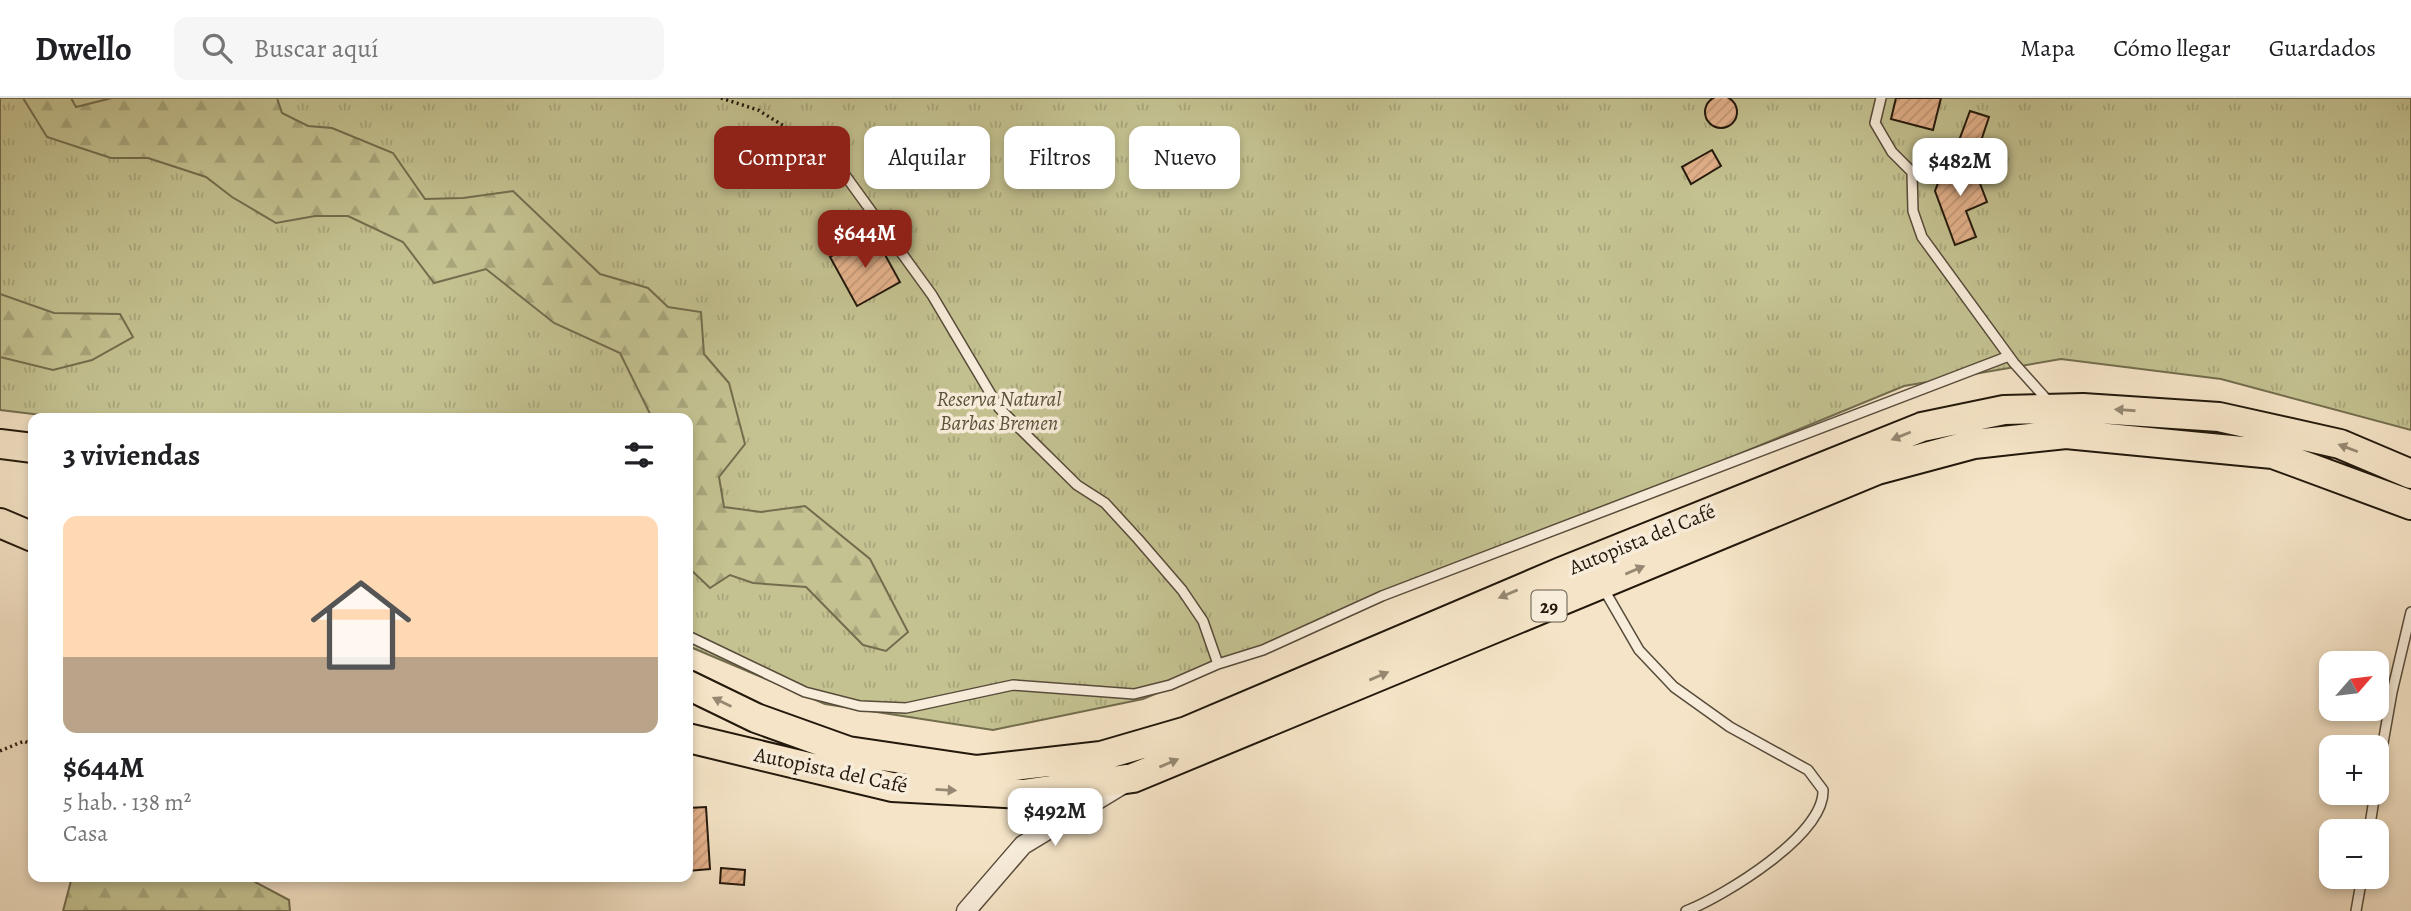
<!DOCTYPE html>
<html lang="es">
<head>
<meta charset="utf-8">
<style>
	:root { --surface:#fff; --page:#f6f6f6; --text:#202124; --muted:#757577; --line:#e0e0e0; --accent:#8f2418 }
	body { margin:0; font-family:Alegreya,serif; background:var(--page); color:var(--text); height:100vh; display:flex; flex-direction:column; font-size:26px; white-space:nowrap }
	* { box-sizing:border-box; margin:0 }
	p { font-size:23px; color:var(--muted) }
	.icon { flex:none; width:38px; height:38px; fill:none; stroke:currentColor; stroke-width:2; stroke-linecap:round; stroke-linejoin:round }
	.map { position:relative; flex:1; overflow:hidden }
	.panel { position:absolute; left:28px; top:315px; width:665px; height:469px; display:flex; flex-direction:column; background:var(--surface); border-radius:14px; box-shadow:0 4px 10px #0003 }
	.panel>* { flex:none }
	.banner { position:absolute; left:714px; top:28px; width:665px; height:63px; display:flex; gap:14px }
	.needle { width:46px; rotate:62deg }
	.tools { position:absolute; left:2319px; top:553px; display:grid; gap:14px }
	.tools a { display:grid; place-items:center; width:70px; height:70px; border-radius:14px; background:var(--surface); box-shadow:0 4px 10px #0003; font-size:35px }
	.price { position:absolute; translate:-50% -60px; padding:0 16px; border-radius:14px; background:#fff; color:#222; font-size:23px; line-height:46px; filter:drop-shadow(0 2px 4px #0008) }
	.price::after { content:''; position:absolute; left:50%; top:42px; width:21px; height:16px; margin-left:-10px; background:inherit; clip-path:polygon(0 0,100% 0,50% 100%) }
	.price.selected { background:var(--accent); color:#fff }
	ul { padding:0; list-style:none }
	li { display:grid; align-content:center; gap:14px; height:371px; padding:0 35px }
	li span { display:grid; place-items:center; height:217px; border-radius:14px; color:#555 }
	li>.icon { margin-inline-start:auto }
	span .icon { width:126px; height:126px; fill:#fffc; stroke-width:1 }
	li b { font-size:30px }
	h2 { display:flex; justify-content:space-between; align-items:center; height:84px; padding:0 35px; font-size:30px }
	.chip { padding:0 24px; border-radius:14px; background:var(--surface); box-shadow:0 4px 10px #0003; font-size:24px; line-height:63px }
	.chip.selected { background:var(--accent); color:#fff }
	header { display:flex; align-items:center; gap:42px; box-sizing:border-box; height:98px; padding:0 35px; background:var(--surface); border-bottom:2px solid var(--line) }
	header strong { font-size:33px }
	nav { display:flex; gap:38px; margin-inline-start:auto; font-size:24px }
	.search { width:490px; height:63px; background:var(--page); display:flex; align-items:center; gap:18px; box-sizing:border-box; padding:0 24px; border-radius:14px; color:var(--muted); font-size:26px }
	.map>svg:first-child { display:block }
	.grass { fill:url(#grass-tufts); stroke:#736d4e; stroke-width:2 }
	.forest { fill:url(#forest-firs); stroke:#736d4e; stroke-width:2 }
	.building { fill:url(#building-hatch); stroke:#22180b; stroke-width:2 }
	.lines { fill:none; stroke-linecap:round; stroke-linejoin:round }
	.service-casing { stroke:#574b3a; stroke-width:12 }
	.minor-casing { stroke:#574b3a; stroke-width:21 }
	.trunk-casing { stroke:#22180b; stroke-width:32 }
	.path { stroke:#22180b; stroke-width:3.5; stroke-dasharray:2 3.5; stroke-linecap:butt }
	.service { stroke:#f8eddb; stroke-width:9 }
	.minor { stroke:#f8eddb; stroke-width:18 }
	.trunk { stroke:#f5e4c7; stroke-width:28 }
	.oneway { fill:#968872 }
	.labels { text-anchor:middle; stroke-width:7; stroke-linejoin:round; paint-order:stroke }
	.shield { fill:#f8eddb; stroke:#625849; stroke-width:2 }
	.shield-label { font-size:19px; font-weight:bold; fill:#22180b }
	.park-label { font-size:21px; font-style:italic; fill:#5b543a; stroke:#f8eddb }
	.street-label { font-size:21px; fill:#22180b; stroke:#f8eddb }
</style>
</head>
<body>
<header>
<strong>Dwello</strong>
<div class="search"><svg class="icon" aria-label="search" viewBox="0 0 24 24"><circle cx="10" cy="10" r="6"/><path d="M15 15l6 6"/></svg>Buscar aquí</div>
<nav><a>Mapa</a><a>Cómo llegar</a><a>Guardados</a></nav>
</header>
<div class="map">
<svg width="2411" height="813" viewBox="0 0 2411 813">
	<defs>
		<pattern id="grass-tufts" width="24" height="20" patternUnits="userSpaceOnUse" patternTransform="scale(1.75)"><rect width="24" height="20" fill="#c4c291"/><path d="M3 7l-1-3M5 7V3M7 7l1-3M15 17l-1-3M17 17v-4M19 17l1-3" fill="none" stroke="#a8a67c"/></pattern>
		<pattern id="forest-firs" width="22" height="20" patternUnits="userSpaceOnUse" patternTransform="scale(1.75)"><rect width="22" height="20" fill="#c4c291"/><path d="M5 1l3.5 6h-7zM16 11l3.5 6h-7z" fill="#a8a67c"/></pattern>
		<pattern id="building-hatch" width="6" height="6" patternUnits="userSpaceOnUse" patternTransform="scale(1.75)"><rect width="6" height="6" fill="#e4b28c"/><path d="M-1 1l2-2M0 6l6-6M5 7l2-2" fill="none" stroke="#c39877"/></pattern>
	</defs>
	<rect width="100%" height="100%" fill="#f5e4c7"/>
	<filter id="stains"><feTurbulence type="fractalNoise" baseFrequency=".00286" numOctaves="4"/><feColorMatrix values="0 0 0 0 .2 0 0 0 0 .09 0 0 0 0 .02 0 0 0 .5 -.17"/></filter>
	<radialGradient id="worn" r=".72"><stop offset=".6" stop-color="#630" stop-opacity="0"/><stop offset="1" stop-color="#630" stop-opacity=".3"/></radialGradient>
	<path class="grass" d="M0,0H2411V332L2221,281L2061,261L1904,288L1143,601L993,632L825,606L688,548V320H66L0,312Z"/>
	<path class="forest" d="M23,0H71L76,9L112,0H277L282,15L308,28L332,30L393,55L425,101L463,100L513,93L600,176L648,190L668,209L701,214L704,256L729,285L745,346L719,379L724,409L761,414L805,408L870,461L908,534L886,553L863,547L806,489L753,485L730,477L710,490L688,469V320H652L620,255L554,225L486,171L434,185L403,144L348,118H315L276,125L232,99L206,79L148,60H111L47,39Z
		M0,196L54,215L120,216L133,239L92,262L53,272L0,259Z
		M72,779H246L289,802L290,813H63Z"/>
	<path class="building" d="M1705 14a16 16 0 1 1 32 0a16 16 0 1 1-32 0Z
		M1896,0H1941L1933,32L1891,21Z
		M1970,13L1989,19L1977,55L1957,48Z
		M1712,52L1721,68L1691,86L1682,69Z
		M1970,59L1987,104L1966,113L1976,139L1955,147L1935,93L1944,69Z
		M873,135L900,184L857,208L830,159Z
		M706,709L710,771L688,773V710Z
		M721,770L745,772L744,787L720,785Z"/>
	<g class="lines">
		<defs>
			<path id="service" d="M1881,0L1875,25L1892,54L1912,74L1913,113L1922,139L2014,265L2049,304
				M829,55L932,197L999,310L1077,387L1105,405L1138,441L1182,492L1203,523L1218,566
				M1602,488L1639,552L1674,589L1730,629L1808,672L1823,692C1825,737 1724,798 1686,813
				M688,538L805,594L860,608L906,610L1013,587L1134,596L1170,587L1218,566L1263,552L1382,498L2009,258
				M2376,685L2392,594L2411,514
				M2369,733L2375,695
				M2356,813L2362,779"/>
			<path id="minor" d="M966,813L1023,747L1122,687"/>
			<path id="trunk" d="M0,346L33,350
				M0,425L33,439
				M688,587L756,620L848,653L977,672L1101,658L1187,633L1561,474L1922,329L2004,312L2083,310L2219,319L2340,346L2411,376
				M688,640L892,689L1023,696L1133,680L1877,372L1974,346L2066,336L2273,356L2411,407"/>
		</defs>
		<use href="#service" class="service-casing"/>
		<use href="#minor" class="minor-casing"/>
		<use href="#trunk" class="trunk-casing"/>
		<path class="path" d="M721,0L758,12L818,49
			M0,653L24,643L33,647"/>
		<use href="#service" class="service"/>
		<use href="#minor" class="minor"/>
		<use href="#trunk" class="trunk"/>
	</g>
	<defs><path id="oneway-solid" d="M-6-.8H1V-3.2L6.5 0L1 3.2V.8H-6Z" transform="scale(1.75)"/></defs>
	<g class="oneway">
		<use href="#oneway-solid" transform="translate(2125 312) rotate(-176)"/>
		<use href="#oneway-solid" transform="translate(1901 338) rotate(158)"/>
		<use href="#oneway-solid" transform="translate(2348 350) rotate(-159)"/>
		<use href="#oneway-solid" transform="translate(1635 472) rotate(-23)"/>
		<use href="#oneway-solid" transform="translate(1508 496) rotate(157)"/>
		<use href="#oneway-solid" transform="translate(1379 578) rotate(-23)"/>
		<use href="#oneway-solid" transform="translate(722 604) rotate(-154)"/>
		<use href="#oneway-solid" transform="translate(1169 665) rotate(-23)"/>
		<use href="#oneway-solid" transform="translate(946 692) rotate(3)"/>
	</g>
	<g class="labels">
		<rect class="shield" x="1531.5" y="492.5" width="35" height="31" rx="5"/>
		<g class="shield-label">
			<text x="1549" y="515">29</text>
		</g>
		<g class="park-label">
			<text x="999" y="308">Reserva Natural<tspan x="999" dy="24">Barbas Bremen</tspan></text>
		</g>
		<g class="street-label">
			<text transform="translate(1642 441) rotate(-22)" y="7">Autopista del Café</text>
			<text transform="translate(831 672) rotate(12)" y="7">Autopista del Café</text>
		</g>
	</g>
	<rect width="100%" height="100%" filter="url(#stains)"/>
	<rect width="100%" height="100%" fill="url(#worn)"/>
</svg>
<div class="tools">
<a><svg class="needle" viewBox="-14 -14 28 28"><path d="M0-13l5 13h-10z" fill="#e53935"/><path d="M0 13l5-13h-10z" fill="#757577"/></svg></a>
<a>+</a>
<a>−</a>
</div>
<b class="price" style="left:1960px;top:100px">$482M</b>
<b class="price selected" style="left:865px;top:172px">$644M</b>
<b class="price" style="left:1055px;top:750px">$492M</b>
<div class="banner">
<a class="chip selected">Comprar</a>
<a class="chip">Alquilar</a>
<a class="chip">Filtros</a>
<a class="chip">Nuevo</a>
</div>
<section class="panel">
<h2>3 viviendas<svg class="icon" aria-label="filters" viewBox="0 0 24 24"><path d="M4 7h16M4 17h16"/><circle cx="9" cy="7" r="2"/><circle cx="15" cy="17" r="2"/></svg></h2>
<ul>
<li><span style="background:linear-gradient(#ffd9b3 65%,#b9a48a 0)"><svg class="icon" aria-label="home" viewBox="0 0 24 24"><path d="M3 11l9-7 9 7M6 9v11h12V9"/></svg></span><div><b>$644M</b><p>5 hab. · 138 m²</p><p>Casa</p></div></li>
</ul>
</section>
</div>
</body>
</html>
